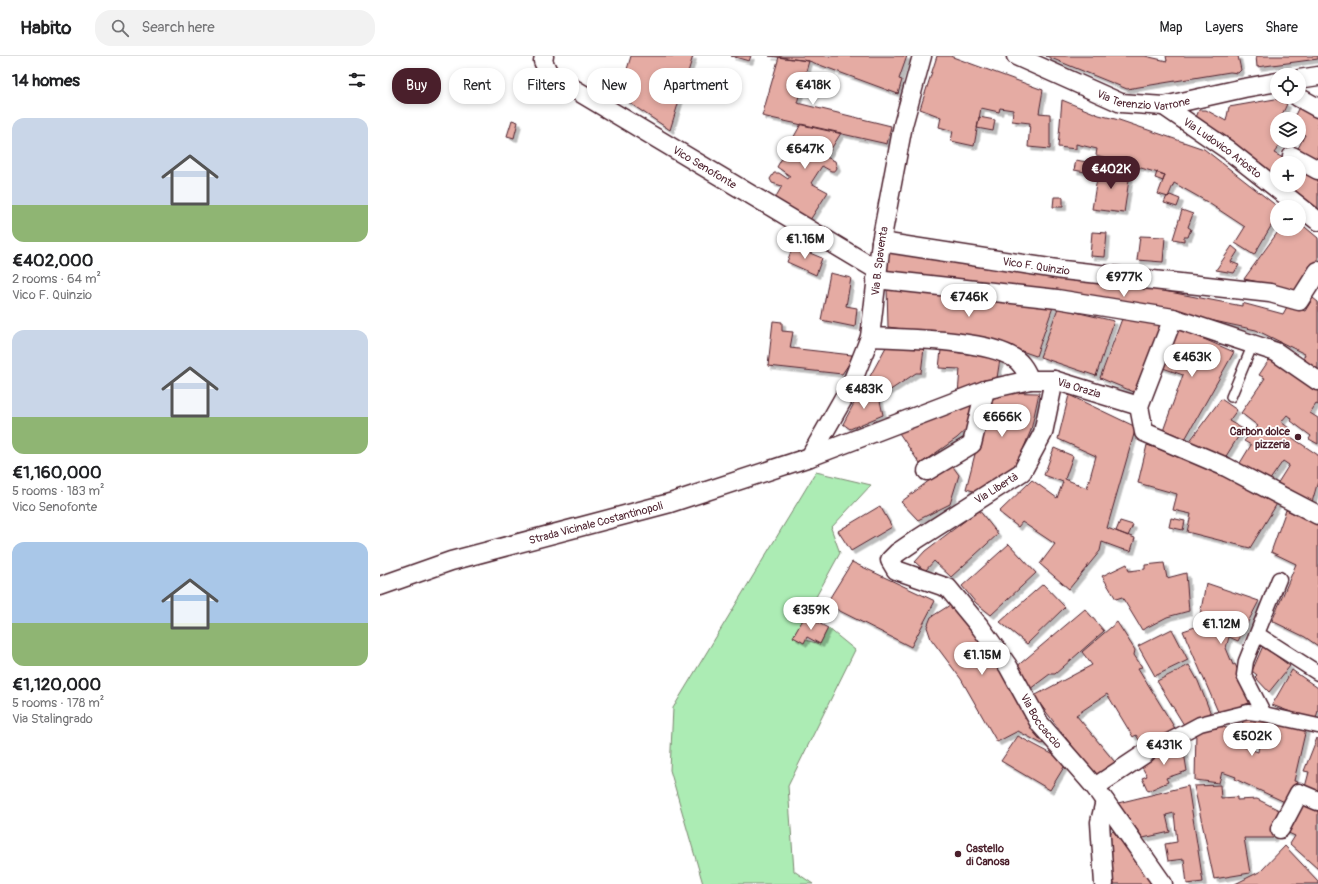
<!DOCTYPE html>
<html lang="en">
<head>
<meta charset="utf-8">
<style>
	:root { --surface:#fff; --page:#f2f2f2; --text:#202124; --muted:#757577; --line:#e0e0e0; --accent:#4a1f2b }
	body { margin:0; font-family:Pangolin,sans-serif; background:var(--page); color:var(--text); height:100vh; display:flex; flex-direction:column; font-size:15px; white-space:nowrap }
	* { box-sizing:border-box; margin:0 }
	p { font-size:13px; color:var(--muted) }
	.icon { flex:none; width:22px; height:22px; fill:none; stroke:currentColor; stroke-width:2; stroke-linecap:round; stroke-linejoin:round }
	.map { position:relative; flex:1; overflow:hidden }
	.sheet { display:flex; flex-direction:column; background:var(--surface); width:380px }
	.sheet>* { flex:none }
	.guide { position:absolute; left:12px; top:12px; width:380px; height:36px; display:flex; gap:8px }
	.tools { position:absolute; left:890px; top:12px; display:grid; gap:8px }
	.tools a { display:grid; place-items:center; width:36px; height:36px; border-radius:50%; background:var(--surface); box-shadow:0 2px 6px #0003; font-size:20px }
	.price { position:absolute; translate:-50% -34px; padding:0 9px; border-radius:14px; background:#fff; color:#222; font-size:13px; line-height:26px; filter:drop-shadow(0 1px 2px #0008) }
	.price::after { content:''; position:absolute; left:50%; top:24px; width:12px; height:9px; margin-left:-6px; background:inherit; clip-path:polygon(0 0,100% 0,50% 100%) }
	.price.selected { background:var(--accent); color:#fff }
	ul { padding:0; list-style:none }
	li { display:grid; align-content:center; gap:8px; height:212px; padding:0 12px }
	li span { display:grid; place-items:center; height:124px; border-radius:12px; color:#555 }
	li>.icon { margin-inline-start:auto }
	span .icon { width:72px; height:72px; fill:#fffc; stroke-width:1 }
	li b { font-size:17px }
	h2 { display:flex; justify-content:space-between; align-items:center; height:48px; padding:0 12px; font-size:17px }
	.pill { padding:0 14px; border-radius:16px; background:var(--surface); box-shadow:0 2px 6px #0003; font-size:14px; line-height:36px }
	.pill.selected { background:var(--accent); color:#fff }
	header { display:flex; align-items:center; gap:24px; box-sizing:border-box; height:56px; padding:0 20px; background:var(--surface); border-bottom:1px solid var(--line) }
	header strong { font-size:19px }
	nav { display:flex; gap:22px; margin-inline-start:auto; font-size:14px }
	.search { width:280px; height:36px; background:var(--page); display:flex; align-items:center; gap:10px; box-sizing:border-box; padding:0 14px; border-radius:16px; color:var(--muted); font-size:15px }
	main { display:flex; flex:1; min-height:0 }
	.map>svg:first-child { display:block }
	.green { fill:#acecb4; stroke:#7b8670 }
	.building { fill:#e5aba3; stroke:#4a1f2b; filter:url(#shadow) }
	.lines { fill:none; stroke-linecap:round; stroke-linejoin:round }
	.service-casing { stroke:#4a1f2b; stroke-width:12 }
	.pedestrian-casing { stroke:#4a1f2b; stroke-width:17 }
	.minor-casing { stroke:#4a1f2b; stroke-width:21 }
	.service { stroke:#fff; stroke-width:9 }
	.pedestrian { stroke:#fff; stroke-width:14 }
	.minor { stroke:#fff; stroke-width:18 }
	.poi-dot { fill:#4a1f2b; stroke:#fff; stroke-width:1.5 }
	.labels { text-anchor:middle; stroke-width:3.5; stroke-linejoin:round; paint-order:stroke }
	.street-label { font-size:11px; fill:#4a1f2b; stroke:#fff }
	.poi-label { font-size:11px; font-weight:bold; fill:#4a1f2b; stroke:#fff; text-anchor:end }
</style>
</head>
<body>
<header>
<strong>Habito</strong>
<div class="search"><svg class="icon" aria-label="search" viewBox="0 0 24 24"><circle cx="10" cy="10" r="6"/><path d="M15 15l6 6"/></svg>Search here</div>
<nav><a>Map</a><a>Layers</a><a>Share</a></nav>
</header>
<main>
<section class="sheet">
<h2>14 homes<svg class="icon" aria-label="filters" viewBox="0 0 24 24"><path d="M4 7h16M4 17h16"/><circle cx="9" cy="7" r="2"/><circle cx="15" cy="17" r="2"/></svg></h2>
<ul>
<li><span style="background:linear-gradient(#c9d6e8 70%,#8fb573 0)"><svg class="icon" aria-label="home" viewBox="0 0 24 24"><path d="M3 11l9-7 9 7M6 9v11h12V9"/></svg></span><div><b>€402,000</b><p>2 rooms · 64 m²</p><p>Vico F. Quinzio</p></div></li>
<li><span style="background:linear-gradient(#c9d6e8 70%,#8fb573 0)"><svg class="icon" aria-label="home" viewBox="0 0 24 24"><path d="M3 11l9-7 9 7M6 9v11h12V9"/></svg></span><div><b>€1,160,000</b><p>5 rooms · 183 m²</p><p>Vico Senofonte</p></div></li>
<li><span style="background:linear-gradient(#a9c7e8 65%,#8fb573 0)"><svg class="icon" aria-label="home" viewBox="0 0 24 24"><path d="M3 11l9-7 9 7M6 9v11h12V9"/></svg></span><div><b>€1,120,000</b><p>5 rooms · 178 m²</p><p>Via Stalingrado</p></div></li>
</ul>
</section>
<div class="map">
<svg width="938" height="828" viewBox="0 0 938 828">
	<defs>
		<filter id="shadow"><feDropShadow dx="3.5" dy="3.5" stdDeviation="0" flood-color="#0004"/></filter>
	</defs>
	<rect width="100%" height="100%" fill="#fff"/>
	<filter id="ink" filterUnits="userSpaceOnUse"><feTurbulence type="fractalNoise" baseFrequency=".025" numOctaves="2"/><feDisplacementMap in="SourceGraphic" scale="8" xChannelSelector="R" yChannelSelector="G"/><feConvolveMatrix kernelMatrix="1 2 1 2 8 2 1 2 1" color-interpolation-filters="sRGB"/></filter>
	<g filter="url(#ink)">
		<path class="green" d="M436,416L491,429L451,472L460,497L414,581L440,588L448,572L475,594L408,730L414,815L433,828H323L290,714L293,652Z"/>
		<path class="building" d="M251,0H313L290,74L239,40Z
			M351,0H371L369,5Z
			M389,0H527L519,23L522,24L518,38L429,5Z
			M557,0H570L663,34L659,57L670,58V93L648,91L650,67L632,65L633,54L620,52L619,56L601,52L594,90L571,85L573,75L559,71L561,61L540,53Z
			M666,0H765L787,5L786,0H858L861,14L858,17L850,16L747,33Z
			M876,0H938V3L877,11Z
			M399,1L429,5L417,47L511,70L507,88L382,60Z
			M895,43L907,48L900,63H897V85L902,86L894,97L912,107H897V129L815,64L819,54H826L846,65L849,51Z
			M682,44L719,59L739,64L824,93L898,151L897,160L874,199L855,187L865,171L824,144L794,127L788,141L778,138L785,119L716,99L717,93L696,88V93L678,91Z
			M919,51L938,61V110L915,98L925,79L919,76V63H913Z
			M599,61L615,64L613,75L597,72Z
			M132,64L138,66L134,82L127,80Z
			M421,68L461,77L446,101L455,105L457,112L455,115H451L442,110L431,127L448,136L430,164L394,144L402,130L392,127L390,123L394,117H399L408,123L410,120L397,111Z
			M696,104L712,107L711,117L694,114Z
			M719,110H729L731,113L750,117L744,157L712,153Z
			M919,111L938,122V161L897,129H919Z
			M777,116L785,119L783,125L775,122Z
			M790,139L800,143L797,151L784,147L787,140L788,141Z
			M674,141H683V151H673Z
			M802,154L813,158L808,171L811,173L808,181H804V185L793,183Z
			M919,166L938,182V208L917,240L893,229L864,223L900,173H919Z
			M712,176L727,177L725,201L710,200Z
			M760,180L785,181L783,206L757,204Z
			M413,190L442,202L436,219L407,206Z
			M852,190L858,195L851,206L859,209L854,217L836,214Z
			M506,195L764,231L862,250V247L903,258L908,249L925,255L933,242L938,246V314L923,303L925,298L876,274L760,249L507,217Z
			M450,217L471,222L466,250L477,252L475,271L441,264Z
			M507,231L673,251L656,300L616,286L508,271Z
			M678,252L734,265L716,320L660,301Z
			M743,260L781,269L754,336L720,322Z
			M393,265L402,266V275L413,276L410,292L472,299L471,305L462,318L388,310Z
			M796,271L854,296L804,385L783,375L803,319L780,311Z
			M512,289L544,292L541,317H536L503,339L489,322L506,291Z
			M561,294L620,303L617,322L578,338L580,313L559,312Z
			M891,301L938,332V349L936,348L930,357L938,362V388L929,383L931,380L911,365L912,363L907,359L901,366L909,372L905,377L938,399V425L931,450L894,433L909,409L903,405L887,428L857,412L871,389L864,385L878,370L861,357L885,322L879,319Z
			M480,336L499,340L503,359L470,373L463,368Z
			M611,336L659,337L651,374L636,411L601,437L586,433Z
			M689,339L756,371L727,472L755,482L751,495L741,493L722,486L720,495L689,533L660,508L675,488L642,466L638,471L619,456L652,424L677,442L683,426L664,419L674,392L693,400L685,423L707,432L716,400L678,383Z
			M841,343L857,354L849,365L863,373L843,405L809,386Z
			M592,345L596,355L590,370L577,382L540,408L517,374Z
			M767,389L856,419L853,425L898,446L870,492L807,476L811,458L793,454L797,438L758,427Z
			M571,408L579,419L570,448L538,464L521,446Z
			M500,450L512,471L471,495L458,475Z
			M599,454L618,478L571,521L554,505L545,515L535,506L545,495Z
			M906,454L938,468V590L925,581L892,565L916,508L891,496Z
			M791,462L805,465L803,474L789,471Z
			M740,465L753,469L748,480L736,475Z
			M629,488L656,517L611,559L596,547L582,530Z
			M472,506L555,545L531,591L446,548Z
			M784,507L787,522L806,517L809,555L787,561L762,574L742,541L736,543L722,520L747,508L749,515L765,513V509Z
			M826,527L879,545L858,585L849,581L846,592L853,609L855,608L872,646L839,658L803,575L818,570Z
			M663,528L685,551L647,588L620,566Z
			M570,549L616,602L665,686L662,688L638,675L617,686L581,623L551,583L547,571L551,561Z
			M705,553L724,575L675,618H670L650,633L635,612Z
			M425,560L448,572L440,588L427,581L424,587L413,581Z
			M737,566L755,594L754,599L762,611L758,612L796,674L765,693L756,679L753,681L727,638L696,659L739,711L718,724L654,640L712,609L702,596Z
			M792,573L808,604L775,620L758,590Z
			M883,590L910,610L889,636L875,621L877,619L872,615Z
			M809,609L818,625L831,658L804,669L777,625Z
			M912,614L938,632V655L935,665L892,649Z
			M863,662L926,673L914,725L918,726L909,748L855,723L856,721L842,716L839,727L815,724L816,674L838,672L839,670L854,674L851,686L878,696L880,681L862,678Z
			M638,680L687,706L670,734L621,705Z
			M937,682L938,683V736L925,731L929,716L924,715Z
			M802,684L807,715L786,722L788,726L768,735L762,722L767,720L759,706Z
			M840,729L841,742L857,741V744L877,743L901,755L893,782H864L870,817L834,823L814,730Z
			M808,730L823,826L807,828L804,803L788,805L785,788L797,786L794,757L786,759L790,776L763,782L738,747Z
			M918,744L938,752V813L910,788L915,780L904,775Z
			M733,775L774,828H729L725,780Z
			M905,790L938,825V828H855L881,815Z"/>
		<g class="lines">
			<defs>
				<path id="service" d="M851,341L873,288"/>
				<path id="pedestrian" d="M877,578L938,617
					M884,658L864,619L866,605L899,523
					M766,697L820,668L868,656L884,658L938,670"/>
				<g id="minor">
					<path id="s1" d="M164,0L163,5L169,18L497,214"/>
					<path id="s2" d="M636,0L741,47L784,50L864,32L897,26"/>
					<path d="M919,23L938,20"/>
					<path d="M918,41L938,52"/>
					<path id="s3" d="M784,50L848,94L938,165"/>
					<path d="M912,100L938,114"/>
					<path id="s4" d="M501,186L683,214L890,237L919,245L938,215"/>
					<path d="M496,223L677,243L793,262L896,296L938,325"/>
					<path d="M490,281C526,283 605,283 634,302C642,307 646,315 650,324"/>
					<path id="s5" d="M674,324L663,377L642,416L536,484L517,497L510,504L516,514L568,532L601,572L628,610L660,668L715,731L783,828"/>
					<path d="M759,350L793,262"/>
					<path id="s6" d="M430,401L471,329L490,281L501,186L523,69L542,0"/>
					<path d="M547,415L592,388L605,334"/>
					<path id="s7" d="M0,530L71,505L290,447L430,401L605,334L650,324H674L759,350L764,376L846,411L938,459"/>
					<path d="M715,731L766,697"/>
					<path d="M900,773L919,737L938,745"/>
					<path d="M724,828L720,766L725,745"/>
				</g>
			</defs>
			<use href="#service" class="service-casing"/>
			<use href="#pedestrian" class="pedestrian-casing"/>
			<use href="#minor" class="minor-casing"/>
			<use href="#service" class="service"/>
			<use href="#pedestrian" class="pedestrian"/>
			<use href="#minor" class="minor"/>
		</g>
	</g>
	<g class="poi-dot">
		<circle cx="918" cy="381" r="4"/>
		<circle cx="578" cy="798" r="4"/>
	</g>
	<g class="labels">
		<g class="street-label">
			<text dy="4" stroke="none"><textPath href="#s2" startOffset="137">Via Terenzio Varrone</textPath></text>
			<text dy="4" stroke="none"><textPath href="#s3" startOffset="72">Via Ludovico Ariosto</textPath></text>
			<text dy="4" stroke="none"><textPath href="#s1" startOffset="201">Vico Senofonte</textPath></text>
			<text dy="4" stroke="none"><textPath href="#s6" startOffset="211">Via B. Spaventa</textPath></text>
			<text dy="4" stroke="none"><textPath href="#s4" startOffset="157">Vico F. Quinzio</textPath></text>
			<text dy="4" stroke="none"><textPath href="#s7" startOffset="733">Via Orazia</textPath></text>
			<text transform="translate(616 432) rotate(-32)" y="4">Via Libertà</text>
			<text dy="4" stroke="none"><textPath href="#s7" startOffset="225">Strada Vicinale Costantinopoli</textPath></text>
			<text dy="4" stroke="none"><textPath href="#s5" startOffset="487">Via Boccaccio</textPath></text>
		</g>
		<g class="poi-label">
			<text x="910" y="379">Carbon dolce<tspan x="910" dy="13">pizzeria</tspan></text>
			<text x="586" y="796" text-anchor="start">Castello<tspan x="586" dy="13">di Canosa</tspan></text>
		</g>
	</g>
</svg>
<div class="tools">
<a><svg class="icon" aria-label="locate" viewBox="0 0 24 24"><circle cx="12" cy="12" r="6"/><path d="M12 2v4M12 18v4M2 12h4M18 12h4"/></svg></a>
<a><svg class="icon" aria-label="layers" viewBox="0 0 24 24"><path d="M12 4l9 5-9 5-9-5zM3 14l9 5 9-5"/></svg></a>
<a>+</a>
<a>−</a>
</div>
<b class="price" style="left:433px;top:50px">€418K</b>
<b class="price" style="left:425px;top:114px">€647K</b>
<b class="price selected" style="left:731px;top:134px">€402K</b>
<b class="price" style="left:425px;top:204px">€1.16M</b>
<b class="price" style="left:744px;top:242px">€977K</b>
<b class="price" style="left:589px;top:262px">€746K</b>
<b class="price" style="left:812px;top:322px">€463K</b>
<b class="price" style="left:484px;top:354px">€483K</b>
<b class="price" style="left:622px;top:382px">€666K</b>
<b class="price" style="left:431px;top:575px">€359K</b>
<b class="price" style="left:841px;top:589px">€1.12M</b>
<b class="price" style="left:602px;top:620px">€1.15M</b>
<b class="price" style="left:872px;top:701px">€502K</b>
<b class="price" style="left:784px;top:710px">€431K</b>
<div class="guide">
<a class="pill selected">Buy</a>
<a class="pill">Rent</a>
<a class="pill">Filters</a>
<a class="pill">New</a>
<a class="pill">Apartment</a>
</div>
</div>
</main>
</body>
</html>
